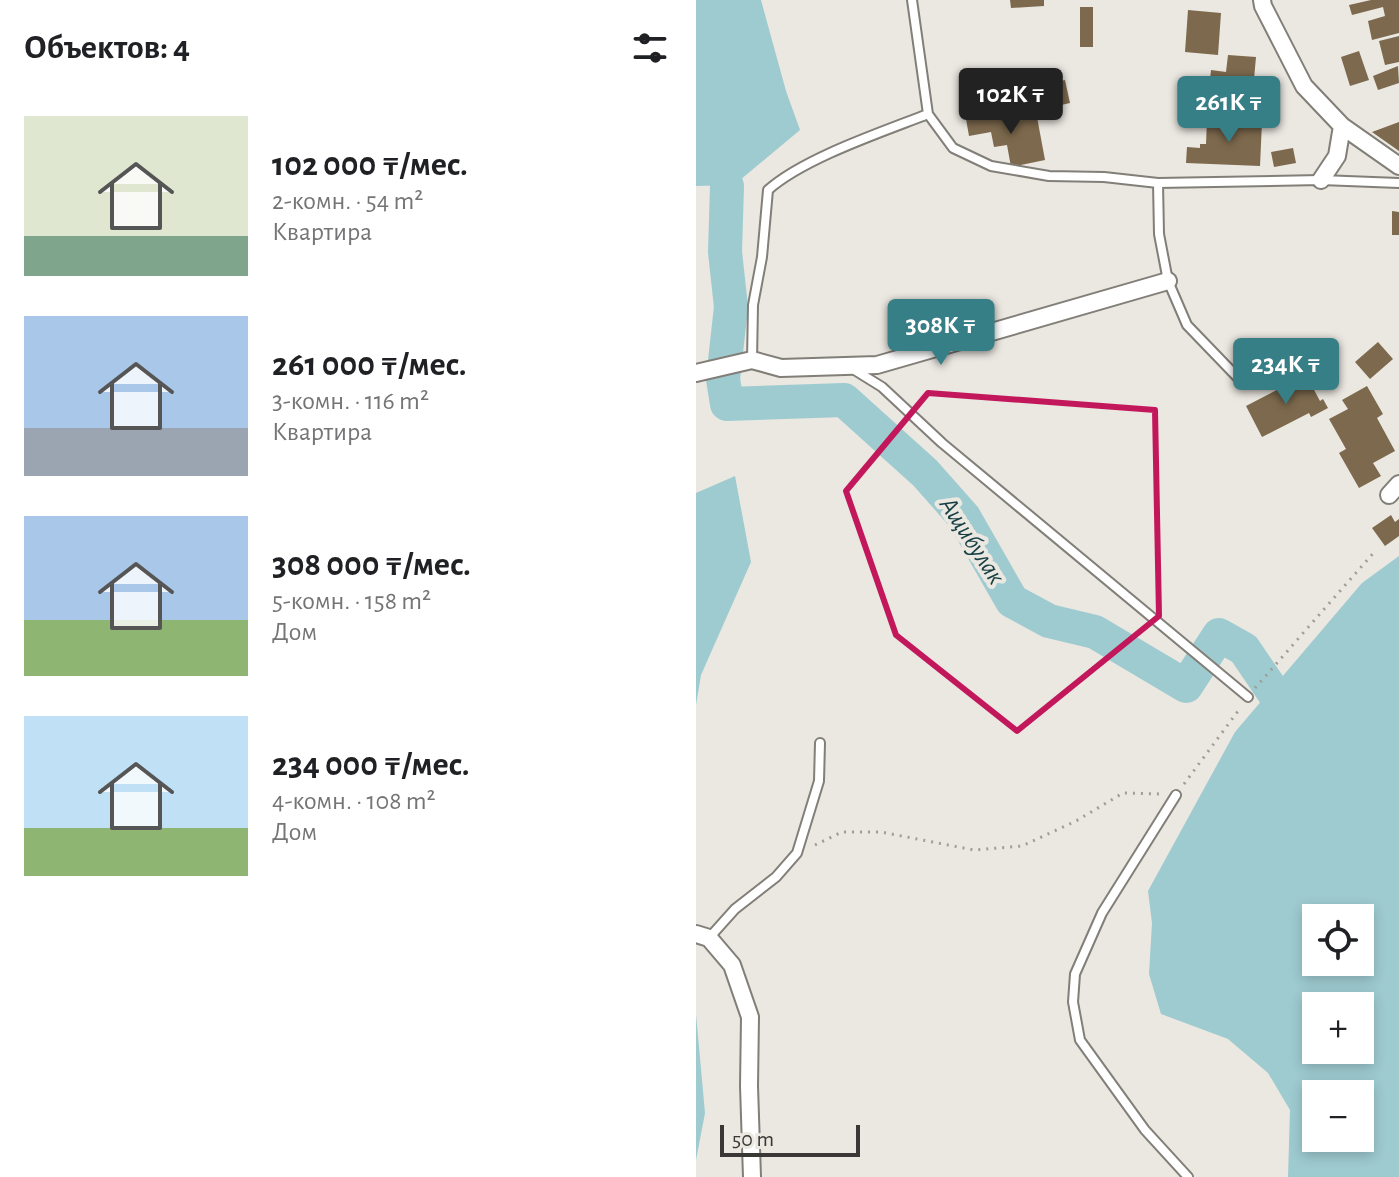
<!DOCTYPE html>
<html lang="ru">
<head>
<meta charset="utf-8">
<style>
	:root { --surface:#fff; --page:#f2f2f2; --text:#202124; --muted:#757577; --accent:#377f86 }
	body { margin:0; font-family:"Alegreya Sans",sans-serif; background:var(--page); color:var(--text); height:100vh; display:flex; flex-direction:column; font-size:30px; white-space:nowrap }
	* { box-sizing:border-box; margin:0 }
	p { font-size:26px; color:var(--muted) }
	.icon { flex:none; width:44px; height:44px; fill:none; stroke:currentColor; stroke-width:2; stroke-linecap:round; stroke-linejoin:round }
	.map { position:relative; flex:1; overflow:hidden }
	.details { display:flex; flex-direction:column; background:var(--surface); width:696px }
	.details>* { flex:none }
	.buttons { position:absolute; left:606px; top:904px; display:grid; gap:16px }
	.buttons a { display:grid; place-items:center; width:72px; height:72px; border-radius:0px; background:var(--surface); box-shadow:0 4px 12px #0003; font-size:40px }
	.scale { position:absolute; left:24px; bottom:20px; width:140px; box-sizing:border-box; padding-left:8px; border:4px solid #3a3836; border-top:0; font-size:22px; line-height:28px; white-space:nowrap; color:#3a3836; -webkit-text-stroke:6px #ebe7e1; paint-order:stroke }
	.price { position:absolute; translate:-50% -68px; padding:0 18px; border-radius:8px; background:var(--accent); color:#fff; font-size:26px; line-height:52px; filter:drop-shadow(0 2px 4px #0008) }
	.price::after { content:''; position:absolute; left:50%; top:48px; width:24px; height:18px; margin-left:-12px; background:inherit; clip-path:polygon(0 0,100% 0,50% 100%) }
	.price.active { background:#222; color:#fff }
	ul { padding:0; list-style:none }
	li { display:flex; align-items:center; gap:24px; height:200px; padding:0 24px }
	li span { display:grid; place-items:center; flex:none; width:224px; height:160px; border-radius:0px; color:#555 }
	li>.icon { margin-inline-start:auto }
	span .icon { width:96px; height:96px; fill:#fffc; stroke-width:1 }
	li b { font-size:34px }
	h2 { display:flex; justify-content:space-between; align-items:center; height:96px; padding:0 24px; font-size:34px }
	main { display:flex; flex:1; min-height:0 }
	.map>svg:first-child { display:block }
	.water { fill:#9ecbd0; fill-rule:evenodd }
	.lines { fill:none; stroke-linecap:round; stroke-linejoin:round }
	.river { stroke:#9ecbd0; stroke-width:34 }
	.building { fill:#7d694d }
	.service-casing { stroke:#827e78; stroke-width:12 }
	.minor-casing { stroke:#827e78; stroke-width:20 }
	.path { stroke:#a09d98; stroke-width:3; stroke-dasharray:2 6; stroke-linecap:butt }
	.service { stroke:#fff; stroke-width:8 }
	.minor { stroke:#fff; stroke-width:16 }
	.marked { fill:none; stroke:#c2185b; stroke-width:6; stroke-linejoin:round }
	.labels { text-anchor:middle; stroke-width:8; stroke-linejoin:round; paint-order:stroke }
	.water-label { font-size:26px; font-style:italic; fill:#153f43; stroke:#ebe7e1 }
</style>
</head>
<body>
<main>
<section class="details">
<h2>Объектов: 4<svg class="icon" aria-label="filters" viewBox="0 0 24 24"><path d="M4 7h16M4 17h16"/><circle cx="9" cy="7" r="2"/><circle cx="15" cy="17" r="2"/></svg></h2>
<ul>
<li><span style="background:linear-gradient(#dfe7d0 75%,#7fa58c 0)"><svg class="icon" aria-label="home" viewBox="0 0 24 24"><path d="M3 11l9-7 9 7M6 9v11h12V9"/></svg></span><div><b>102 000 ₸/мес.</b><p>2-комн. · 54 m²</p><p>Квартира</p></div></li>
<li><span style="background:linear-gradient(#a9c7e8 70%,#9aa5b1 0)"><svg class="icon" aria-label="home" viewBox="0 0 24 24"><path d="M3 11l9-7 9 7M6 9v11h12V9"/></svg></span><div><b>261 000 ₸/мес.</b><p>3-комн. · 116 m²</p><p>Квартира</p></div></li>
<li><span style="background:linear-gradient(#a9c7e8 65%,#8fb573 0)"><svg class="icon" aria-label="home" viewBox="0 0 24 24"><path d="M3 11l9-7 9 7M6 9v11h12V9"/></svg></span><div><b>308 000 ₸/мес.</b><p>5-комн. · 158 m²</p><p>Дом</p></div></li>
<li><span style="background:linear-gradient(#bfe0f5 70%,#8fb573 0)"><svg class="icon" aria-label="home" viewBox="0 0 24 24"><path d="M3 11l9-7 9 7M6 9v11h12V9"/></svg></span><div><b>234 000 ₸/мес.</b><p>4-комн. · 108 m²</p><p>Дом</p></div></li>
</ul>
</section>
<div class="map">
<svg width="703" height="1177" viewBox="0 0 703 1177">
	<rect width="100%" height="100%" fill="#ebe7e1"/>
	<path class="water" d="M0,0H65L90,91L104,130L38,185L0,186Z
		M39,476L55,562L5,675L0,705V493Z
		M703,556V1177H592L594,1110L572,1073L532,1039L465,1014L453,974L456,923L452,891L539,732L666,583ZM664,918V962H620V918ZM664,1006V1050H620V1006ZM664,1094V1138H620V1094Z
		M0,1014L9,1113L0,1160Z"/>
	<g class="lines">
		<path class="river" d="M31,186L29,252L35,307L27,379L31,404L148,400L229,473L268,517L316,601L353,621L399,632L490,686L523,635L548,649L582,699L608,719"/>
	</g>
	<path class="building" d="M314,0H348V6L315,8Z
		M675,0H703V33L676,40L672,21L689,16L687,7L656,15L653,5Z
		M384,7H397V47H384Z
		M492,10L525,13L522,55L489,52Z
		M703,36V62L689,65L683,41Z
		M663,51L673,80L654,86L645,57Z
		M532,55L560,57L558,79L572,80L570,105L512,99L515,70L530,72Z
		M702,66L703,83L682,90L677,76Z
		M334,74L338,87L369,80L374,103L352,108L350,95L335,99L337,106L316,109L309,80Z
		M313,110L315,122L341,117L349,160L315,167L311,145L298,147L295,132L273,136L270,119Z
		M511,120L566,122L564,166L490,163L491,147L504,148V144H510Z
		M703,122V151L676,132Z
		M597,148L600,163L578,167L575,152Z
		M696,211L703,212V235H696Z
		M682,342L697,359L674,379L659,362Z
		M610,375L624,401L627,399L632,408L615,417L613,413L566,437L550,406Z
		M671,386L687,414L681,418L699,451L677,463L685,476L663,488L643,453L650,449L633,419L652,409L646,400Z
		M695,515L699,522L703,519V536L689,546L676,528Z"/>
	<g class="lines">
		<defs>
			<path id="service" d="M216,0L232,114L257,148L295,166L353,176L408,177L462,183L625,180L703,183
				M462,183L463,234L472,281L491,325L545,381
				M56,360L57,305L66,257L72,190C108,158 186,132 232,114
				M157,369L186,387L246,443L552,697
				M480,795L406,913L379,974L377,1002L384,1040L449,1130L492,1177
				M13,938L39,909L80,877L101,853L123,781L124,743"/>
			<path id="minor" d="M566,0L567,6L608,86L646,126L703,166
				M625,180L641,156L646,126
				M0,373L56,360L85,368L181,365L472,281
				M693,495L703,484
				M0,934L13,938L36,965L54,1017L53,1086L56,1177"/>
		</defs>
		<use href="#service" class="service-casing"/>
		<use href="#minor" class="minor-casing"/>
		<path class="path" d="M559,688L680,550
			M488,784L545,707
			M119,845L146,832H185L278,850L326,846L380,821L427,793L466,794"/>
		<use href="#service" class="service"/>
		<use href="#minor" class="minor"/>
	</g>
	<path class="marked" d="M232,393L459,410L463,616L321,731L200,635L150,491Z"/>
	<g class="labels">
		<g class="water-label">
			<text transform="translate(277 540) rotate(57)" y="9">Ащибулак</text>
		</g>
	</g>
</svg>
<div class="buttons">
<a><svg class="icon" aria-label="locate" viewBox="0 0 24 24"><circle cx="12" cy="12" r="6"/><path d="M12 2v4M12 18v4M2 12h4M18 12h4"/></svg></a>
<a>+</a>
<a>−</a>
</div>
<div class="scale">50 m</div>
<b class="price active" style="left:315px;top:136px">102K ₸</b>
<b class="price" style="left:533px;top:144px">261K ₸</b>
<b class="price" style="left:245px;top:367px">308K ₸</b>
<b class="price" style="left:590px;top:406px">234K ₸</b>
</div>
</main>
</body>
</html>
